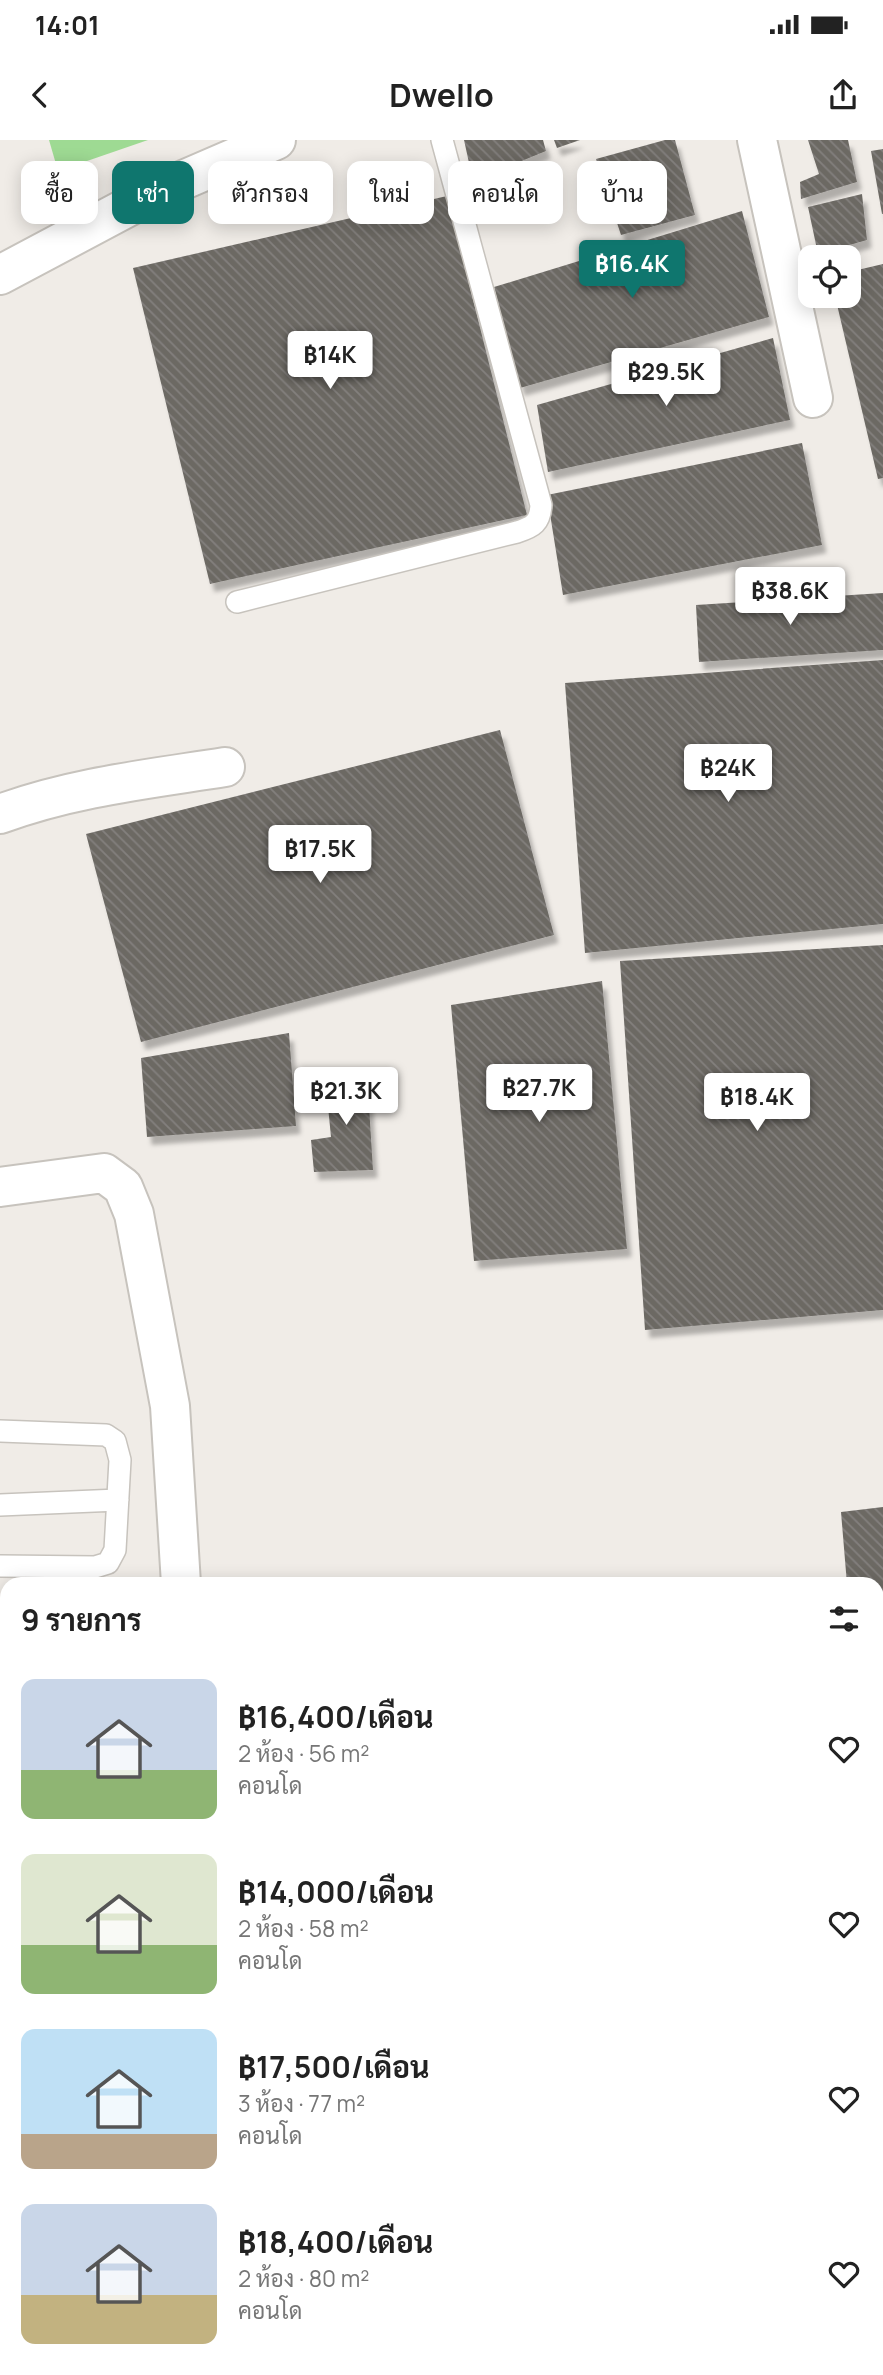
<!DOCTYPE html>
<html lang="th">
<head>
<meta charset="utf-8">
<style>
	:root { --surface:#fff; --page:#f6f6f6; --text:#222; --muted:#767676; --accent:#0f766e }
	body { margin:0; font-family:Manrope,Sarabun,sans-serif; background:var(--page); color:var(--text); height:100vh; display:flex; flex-direction:column; font-size:26px; white-space:nowrap }
	* { box-sizing:border-box; margin:0 }
	p { font-size:23px; color:var(--muted) }
	.icon { flex:none; width:38px; height:38px; fill:none; stroke:currentColor; stroke-width:2; stroke-linecap:round; stroke-linejoin:round }
	.map { position:relative; flex:1; overflow:hidden }
	.drawer { position:absolute; left:0px; top:1437px; width:884px; height:800px; display:flex; flex-direction:column; background:var(--surface); border-radius:21px 21px 0 0; box-shadow:0 4px 18px #0003 }
	.drawer>* { flex:none }
	.guide { position:absolute; left:21px; top:21px; width:842px; height:63px; display:flex; gap:14px }
	.controls { position:absolute; left:798px; top:105px; display:grid; gap:14px }
	.controls a { display:grid; place-items:center; width:63px; height:63px; border-radius:14px; background:var(--surface); box-shadow:0 4px 18px #0003; font-size:35px }
	.price { position:absolute; translate:-50% -60px; padding:0 16px; border-radius:7px; background:#fff; color:#222; font-size:23px; line-height:46px; filter:drop-shadow(0 2px 4px #0008) }
	.price::after { content:''; position:absolute; left:50%; top:42px; width:21px; height:16px; margin-left:-10px; background:inherit; clip-path:polygon(0 0,100% 0,50% 100%) }
	.price.selected { background:var(--accent); color:#fff }
	ul { padding:0; list-style:none }
	li { display:flex; align-items:center; gap:21px; height:175px; padding:0 21px }
	li span { display:grid; place-items:center; flex:none; width:196px; height:140px; border-radius:14px; color:#555 }
	li>.icon { margin-inline-start:auto }
	span .icon { width:84px; height:84px; fill:#fffc; stroke-width:1 }
	li b { font-size:30px }
	h2 { display:flex; justify-content:space-between; align-items:center; height:84px; padding:0 21px; font-size:30px }
	.pill { padding:0 24px; border-radius:14px; background:var(--surface); box-shadow:0 4px 18px #0003; font-size:24px; line-height:63px }
	.pill.selected { background:var(--accent); color:#fff }
	.status { display:flex; justify-content:space-between; align-items:center; height:49px; padding:0 35px; background:var(--surface); direction:ltr }
	.status svg { height:19px; fill:currentColor }
	header { display:flex; justify-content:space-between; align-items:center; height:91px; padding:0 21px; background:var(--surface); font-size:32px; font-weight:700 }
	.map>svg:first-child { display:block }
	.green { fill:#9eda93 }
	.building { fill:url(#building-back-hatch); filter:url(#shadow) }
	.lines { fill:none; stroke-linecap:round; stroke-linejoin:round }
	.lane-casing { stroke:#c7c3bd; stroke-width:24 }
	.street-casing { stroke:#c7c3bd; stroke-width:42 }
	.secondary-casing { stroke:#c7c3bd; stroke-width:42 }
	.lane { stroke:#fff; stroke-width:21 }
	.street { stroke:#fff; stroke-width:38 }
	.secondary { stroke:#fff; stroke-width:38 }
</style>
</head>
<body>
<div class="status"><b>14:01</b><svg viewBox="0 0 49 12"><path d="M0 12V9h3v3zM5 12V6h3v6zM10 12V3h3v9zM15 12V0h3v12zM26 1h20v11H26zM47 4h2v5h-2z"/></svg></div>
<header><svg class="icon" aria-label="back" viewBox="0 0 24 24"><path d="M15 5l-7 7 7 7"/></svg>Dwello<svg class="icon" aria-label="share" viewBox="0 0 24 24"><path d="M12 15V3M7 8l5-5 5 5M5 13v7h14v-7"/></svg></header>
<div class="map">
<svg width="883" height="2235" viewBox="0 0 883 2235">
	<defs>
		<pattern id="building-back-hatch" width="6" height="6" patternUnits="userSpaceOnUse" patternTransform="scale(1.75)"><rect width="6" height="6" fill="#6c6964"/><path d="M-1 5l2 2M0 0l6 6M5-1l2 2" fill="none" stroke="#83807d"/></pattern>
		<filter id="shadow"><feDropShadow dx="4.5" dy="8" stdDeviation="2" flood-color="#0004"/></filter>
	</defs>
	<rect width="100%" height="100%" fill="#f0ece7"/>
	<path class="green" d="M49,0H148L58,31Z"/>
	<path class="building" d="M464,0H543L546,11L473,41Z
		M554,0H580L557,8Z
		M665,0H675L695,75L621,95L596,19Z
		M808,0H848L857,42L801,59L800,42L819,34Z
		M883,9V74H882L871,11Z
		M862,54L867,100L818,114L808,67Z
		M447,56L527,375L210,444L133,128Z
		M742,71L769,177L520,248L494,147Z
		M883,124V338L878,339L835,156H849V132Z
		M773,198L790,280L548,332L537,265Z
		M802,303L822,405L563,455L547,355Z
		M883,453V510L699,522L696,465Z
		M883,520V784L585,813L565,543Z
		M500,590L554,795L141,902L86,694Z
		M883,805V1170L645,1190L620,821Z
		M602,841L627,1109L474,1121L451,865Z
		M289,893L296,986L147,997L141,918Z
		M367,933L373,1030L314,1032L311,1000L331,997L325,936Z
		M883,1367V1649L877,1650V1444H847L841,1372Z
		M883,1733V1775H877V1734Z"/>
	<g class="lines">
		<defs>
			<path id="lane" d="M237,462L517,392C533,387 540,383 541,365L442,0
				M0,1291L106,1295L115,1301L120,1320L115,1410L108,1423L95,1427L0,1426
				M0,1365L118,1360
				M269,2230V2235
				M327,2230V2235"/>
			<path id="street" d="M757,0L813,258
				M0,135L158,51L276,0
				M0,674C73,647 149,639 225,627
				M0,1047L104,1033L123,1047L134,1074L170,1266L181,1444
				M651,2235V2230"/>
			<path id="secondary" d="M877,1983L883,1982
				M877,2067L883,2066
				M0,2158L7,2156
				M2,2235L30,2230"/>
		</defs>
		<use href="#lane" class="lane-casing"/>
		<use href="#street" class="street-casing"/>
		<use href="#secondary" class="secondary-casing"/>
		<use href="#lane" class="lane"/>
		<use href="#street" class="street"/>
		<use href="#secondary" class="secondary"/>
	</g>
</svg>
<div class="controls">
<a><svg class="icon" aria-label="locate" viewBox="0 0 24 24"><circle cx="12" cy="12" r="6"/><path d="M12 2v4M12 18v4M2 12h4M18 12h4"/></svg></a>
</div>
<b class="price selected" style="left:632px;top:160px">฿16.4K</b>
<b class="price" style="left:330px;top:251px">฿14K</b>
<b class="price" style="left:666px;top:268px">฿29.5K</b>
<b class="price" style="left:790px;top:487px">฿38.6K</b>
<b class="price" style="left:728px;top:664px">฿24K</b>
<b class="price" style="left:320px;top:745px">฿17.5K</b>
<b class="price" style="left:539px;top:984px">฿27.7K</b>
<b class="price" style="left:346px;top:987px">฿21.3K</b>
<b class="price" style="left:757px;top:993px">฿18.4K</b>
<div class="guide">
<a class="pill">ซื้อ</a>
<a class="pill selected">เช่า</a>
<a class="pill">ตัวกรอง</a>
<a class="pill">ใหม่</a>
<a class="pill">คอนโด</a>
<a class="pill">บ้าน</a>
</div>
<section class="drawer">
<h2>9 รายการ<svg class="icon" aria-label="filters" viewBox="0 0 24 24"><path d="M4 7h16M4 17h16"/><circle cx="9" cy="7" r="2"/><circle cx="15" cy="17" r="2"/></svg></h2>
<ul>
<li><span style="background:linear-gradient(#c9d6e8 65%,#8fb573 0)"><svg class="icon" aria-label="home" viewBox="0 0 24 24"><path d="M3 11l9-7 9 7M6 9v11h12V9"/></svg></span><div><b>฿16,400/เดือน</b><p>2 ห้อง · 56 m²</p><p>คอนโด</p></div><svg class="icon" aria-label="heart" viewBox="0 0 24 24"><path d="M12 20l-8-8c-3-5 5-10 8-4 3-6 11-1 8 4z"/></svg></li>
<li><span style="background:linear-gradient(#dfe7d0 65%,#8fb573 0)"><svg class="icon" aria-label="home" viewBox="0 0 24 24"><path d="M3 11l9-7 9 7M6 9v11h12V9"/></svg></span><div><b>฿14,000/เดือน</b><p>2 ห้อง · 58 m²</p><p>คอนโด</p></div><svg class="icon" aria-label="heart" viewBox="0 0 24 24"><path d="M12 20l-8-8c-3-5 5-10 8-4 3-6 11-1 8 4z"/></svg></li>
<li><span style="background:linear-gradient(#bfe0f5 75%,#b9a48a 0)"><svg class="icon" aria-label="home" viewBox="0 0 24 24"><path d="M3 11l9-7 9 7M6 9v11h12V9"/></svg></span><div><b>฿17,500/เดือน</b><p>3 ห้อง · 77 m²</p><p>คอนโด</p></div><svg class="icon" aria-label="heart" viewBox="0 0 24 24"><path d="M12 20l-8-8c-3-5 5-10 8-4 3-6 11-1 8 4z"/></svg></li>
<li><span style="background:linear-gradient(#c9d6e8 65%,#c2b280 0)"><svg class="icon" aria-label="home" viewBox="0 0 24 24"><path d="M3 11l9-7 9 7M6 9v11h12V9"/></svg></span><div><b>฿18,400/เดือน</b><p>2 ห้อง · 80 m²</p><p>คอนโด</p></div><svg class="icon" aria-label="heart" viewBox="0 0 24 24"><path d="M12 20l-8-8c-3-5 5-10 8-4 3-6 11-1 8 4z"/></svg></li>
</ul>
</section>
</div>
</body>
</html>
